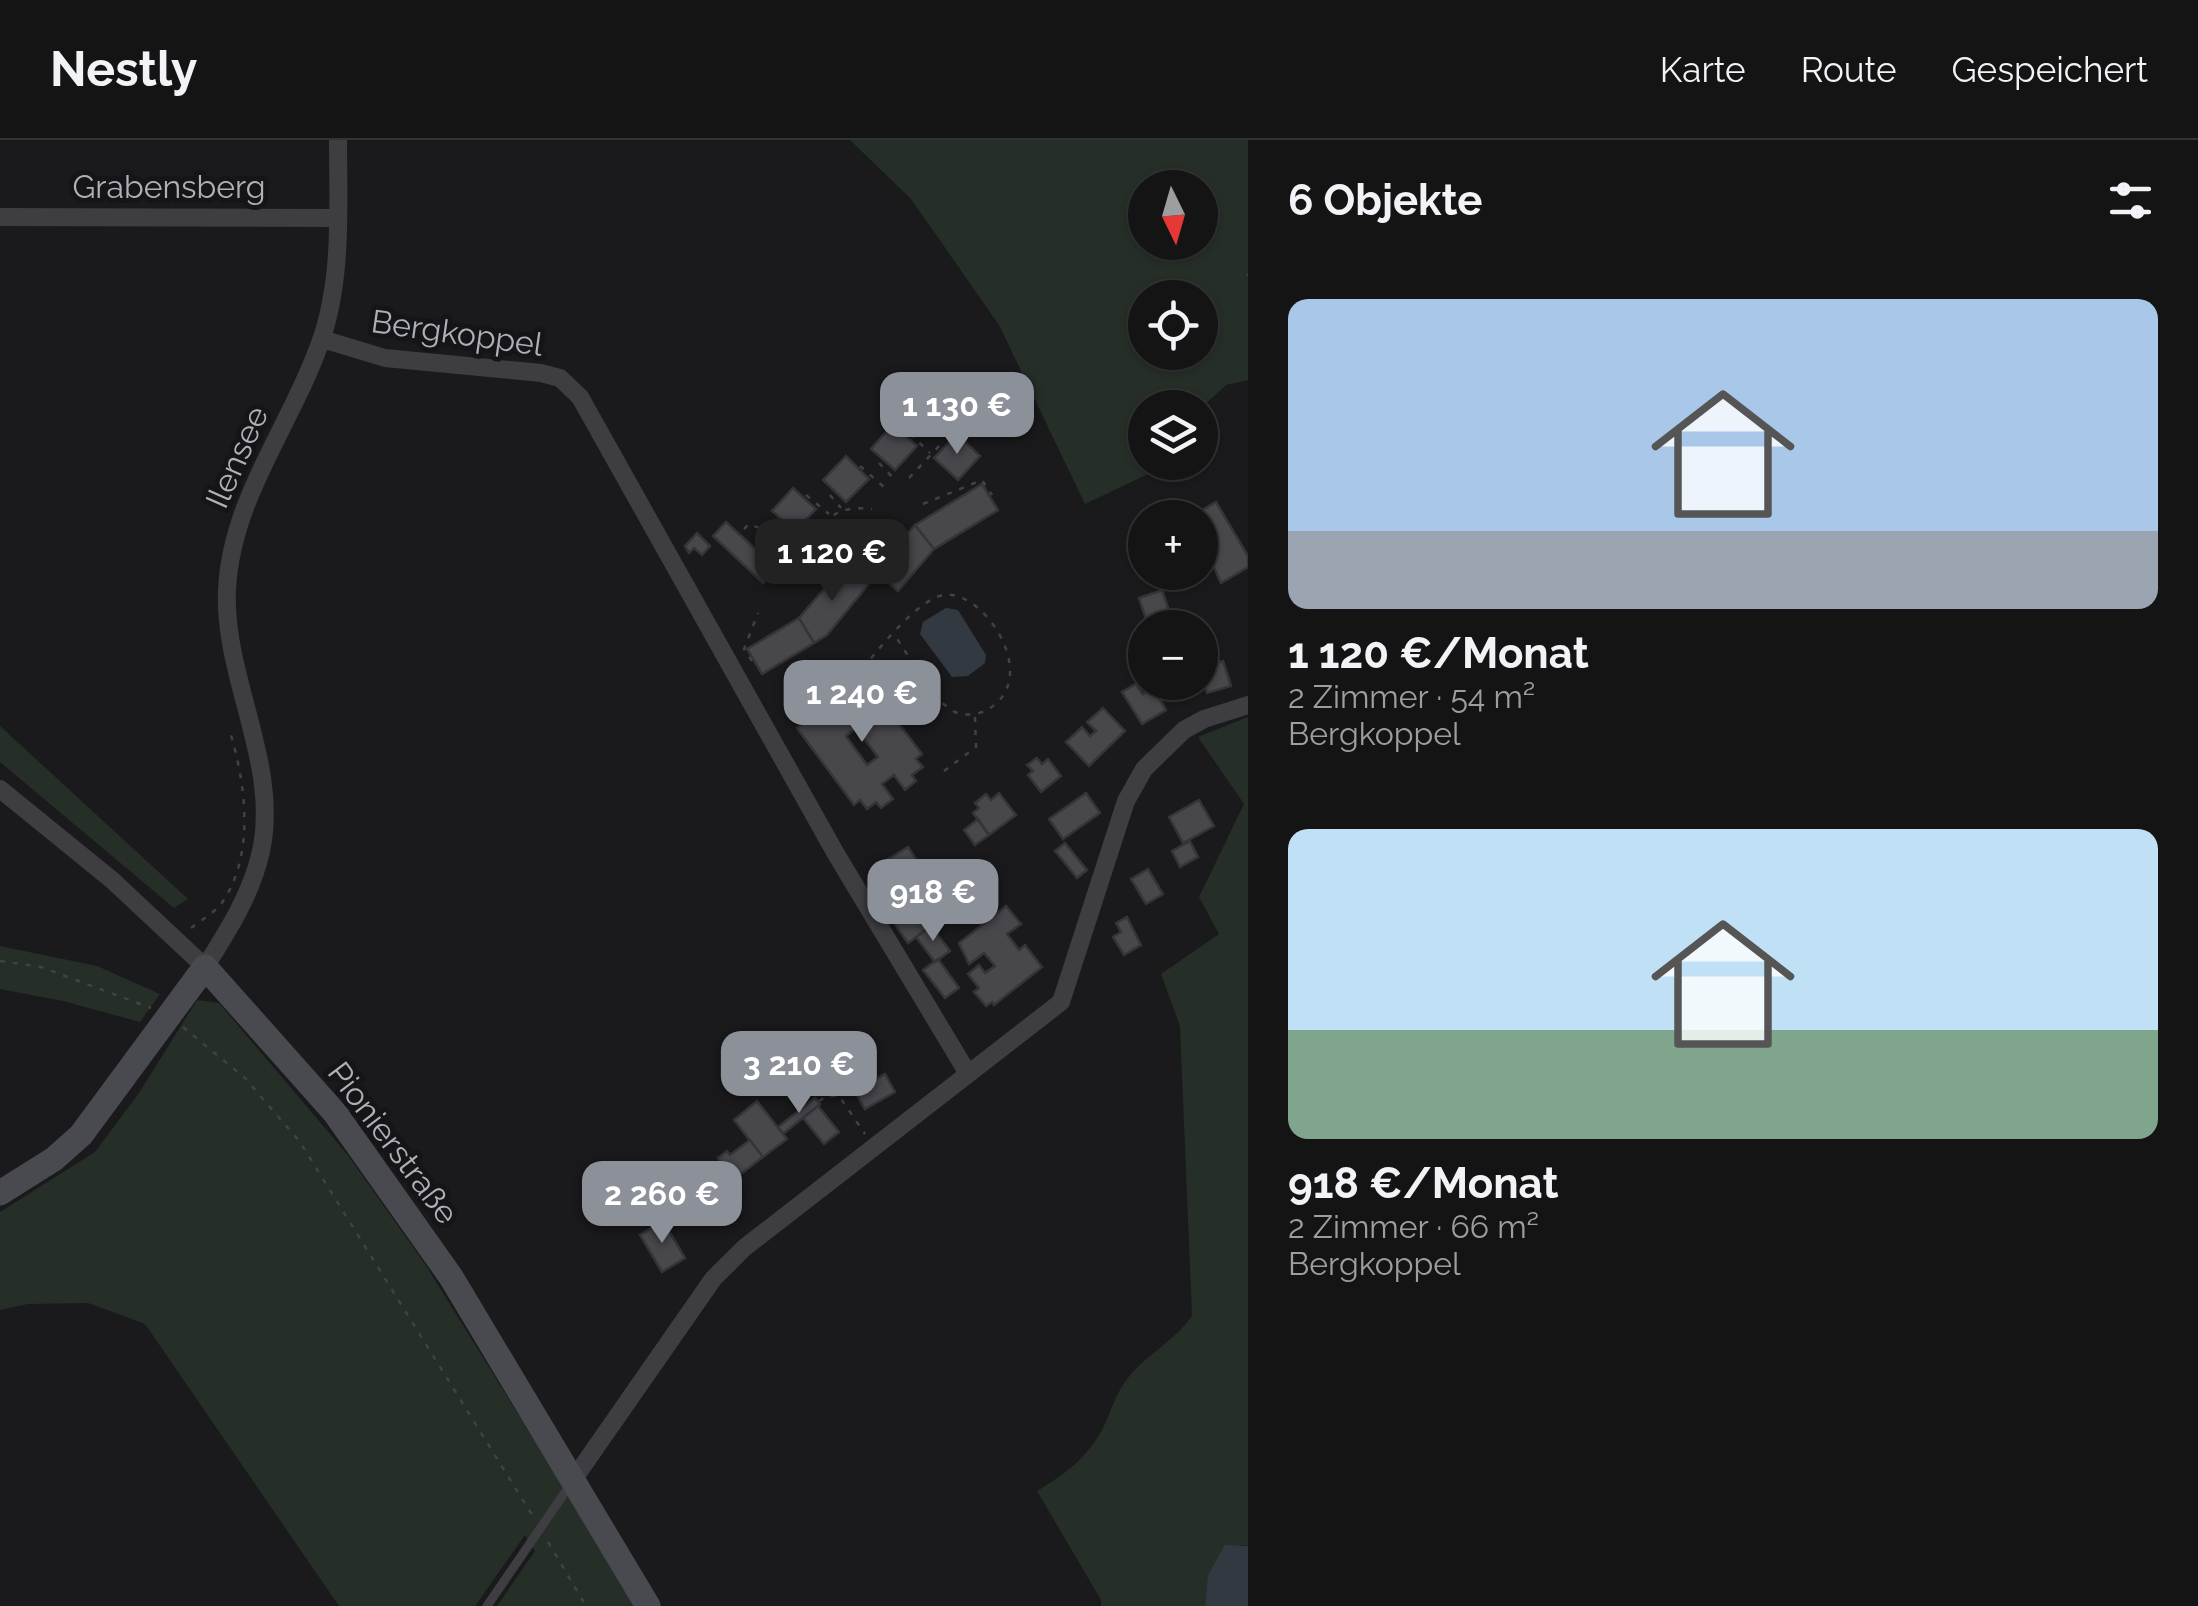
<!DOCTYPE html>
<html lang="de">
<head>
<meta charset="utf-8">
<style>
	:root { --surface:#141415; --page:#212122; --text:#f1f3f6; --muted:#9d9ea0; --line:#333334; --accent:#8c9099 }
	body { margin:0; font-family:Raleway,sans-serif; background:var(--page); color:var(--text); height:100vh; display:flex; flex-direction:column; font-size:38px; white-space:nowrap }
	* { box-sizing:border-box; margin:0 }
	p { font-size:32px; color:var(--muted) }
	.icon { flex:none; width:55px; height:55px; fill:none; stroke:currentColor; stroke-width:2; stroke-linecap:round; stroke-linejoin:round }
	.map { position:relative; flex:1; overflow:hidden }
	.panel { display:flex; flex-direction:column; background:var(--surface); width:950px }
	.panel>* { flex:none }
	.needle { width:65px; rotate:175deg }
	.buttons { position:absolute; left:1128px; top:30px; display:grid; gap:20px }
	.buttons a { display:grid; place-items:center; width:90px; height:90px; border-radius:50%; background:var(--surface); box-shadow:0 2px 8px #0004,0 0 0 2px var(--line); font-size:50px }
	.price { position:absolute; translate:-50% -85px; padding:0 22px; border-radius:20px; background:var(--accent); color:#fff; font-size:32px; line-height:65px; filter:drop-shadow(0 2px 5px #0008) }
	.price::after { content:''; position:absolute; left:50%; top:60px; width:30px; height:22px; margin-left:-15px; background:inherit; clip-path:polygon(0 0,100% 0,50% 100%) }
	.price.current { background:#222; color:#fff }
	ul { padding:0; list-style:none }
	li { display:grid; align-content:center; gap:20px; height:530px; padding:0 40px }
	li span { display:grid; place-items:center; height:310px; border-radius:20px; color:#555 }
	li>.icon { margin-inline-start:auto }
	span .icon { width:180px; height:180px; fill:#fffc; stroke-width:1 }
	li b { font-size:42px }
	h2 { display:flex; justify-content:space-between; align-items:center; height:120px; padding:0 40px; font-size:42px }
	header { display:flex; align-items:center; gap:60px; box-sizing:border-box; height:140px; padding:0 50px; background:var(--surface); border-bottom:2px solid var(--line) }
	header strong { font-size:48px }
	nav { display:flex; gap:55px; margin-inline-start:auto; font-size:35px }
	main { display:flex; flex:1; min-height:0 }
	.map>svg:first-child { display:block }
	.green { fill:#262e28; fill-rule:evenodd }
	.water { fill:#333941 }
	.building { fill:#47474c; stroke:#353438; stroke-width:2.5; fill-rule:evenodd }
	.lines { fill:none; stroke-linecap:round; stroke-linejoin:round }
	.path { stroke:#414247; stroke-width:2.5; stroke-dasharray:5 8; stroke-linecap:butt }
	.lane { stroke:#3d3d42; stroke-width:9 }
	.street { stroke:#3d3d42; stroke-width:18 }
	.secondary { stroke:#494a50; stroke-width:25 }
	.labels { text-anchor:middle; stroke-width:10; stroke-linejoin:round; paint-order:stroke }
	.street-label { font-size:32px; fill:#aeb0ba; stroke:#151517 }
</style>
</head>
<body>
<header>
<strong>Nestly</strong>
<nav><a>Karte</a><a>Route</a><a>Gespeichert</a></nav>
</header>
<main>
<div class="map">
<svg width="1248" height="1466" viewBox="0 0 1248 1466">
	<rect width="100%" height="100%" fill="#1a1a1c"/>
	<path class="green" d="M850,0H1248V240L1226,245L1200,269L1145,268V322L1171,323L1085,364L999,185L911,59ZM1145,48H1200V102H1145ZM1145,158H1200V212H1145Z
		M1248,577V1406L1241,1405L1209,1435L1205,1466H1101V1460L1037,1351C1067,1333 1088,1317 1104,1286C1111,1272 1115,1255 1125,1242C1144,1215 1172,1204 1192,1176L1180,886L1161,834L1219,794L1199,757L1244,664L1198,597Z
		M0,586L188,759L174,768L0,622Z
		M0,806L97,826L160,854L140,882L63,861L0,849Z
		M197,860L219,863L347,1014L425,1124L637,1466H497L535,1411L525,1395L475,1466H339L145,1184L88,1163L28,1164L0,1170V1072L95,1012L139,953Z"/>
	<path class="water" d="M946,468L958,470L986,515L985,523L968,536L952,537L920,494L923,482Z
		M1225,1405L1248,1406V1466H1205L1208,1435Z"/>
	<path class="building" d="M893,284L917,306L895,330L871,309Z
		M957,294L980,316L958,340L934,318Z
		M846,316L869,339L846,362L823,340Z
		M982,344L998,370L934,409L915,385Z
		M793,348L816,369L795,391L772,371Z
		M1216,362L1248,416V427L1221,443L1200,397V378H1189Z
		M726,382L777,429L763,443L713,396Z
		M915,385L934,409L898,451L875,431Z
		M697,393L710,406L702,415L694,408L689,413L685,406Z
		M844,426L868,445L827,495L814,503L799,478Z
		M1162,450L1169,471L1146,479L1139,458Z
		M799,478L814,503L762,534L747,509Z
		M1223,521L1231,546L1207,553L1205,547L1200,548V537L1215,533L1212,524Z
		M864,538L922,614L916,619L923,627L912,635L916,641L905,650L894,635L882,644L893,659L881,668L876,662L867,669L860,660L854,665L797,588ZM856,588L878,617L867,625L846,596Z
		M1136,544L1143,554L1153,548L1166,570L1142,584L1122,552Z
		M1103,568L1125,591L1089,626L1066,602L1082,587L1090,596L1096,591L1087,582Z
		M1037,618L1042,624L1048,619L1061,636L1041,652L1028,635L1033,631L1027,625Z
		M999,653L1016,675L989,695L973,673L979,668L975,663L986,654L991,660Z
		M1086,653L1100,673L1063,699L1049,679Z
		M1199,660L1214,686L1183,703L1169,677Z
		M978,679L989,695L975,705L964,690Z
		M1190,701L1198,717L1180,727L1172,711Z
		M1065,703L1087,730L1077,738L1055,711Z
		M908,707L923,730L900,746L884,722Z
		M1148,729L1163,754L1146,764L1131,739Z
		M911,763L923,779L931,773L938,781L908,803L891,779Z
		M1006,766L1021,784L1007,794L1019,810L1025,805L1042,827L994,865L992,862L986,866L974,852L979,848L968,834L979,825L985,833L995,826L984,813L969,824L959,803Z
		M1127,777L1141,805L1124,815L1113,797L1121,792L1116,783Z
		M931,786L950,811L935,822L916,797Z
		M938,819L959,848L945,858L923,830Z
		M885,934L895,952L865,969L851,945L864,937L867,944Z
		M815,958L820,964L783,994L778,987Z
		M757,961L787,999L763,1017L734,980Z
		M818,966L839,992L824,1004L803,978Z
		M750,1000L763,1017L733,1040L718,1018L727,1011L730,1015Z
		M663,1081L685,1118L662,1132L640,1095Z"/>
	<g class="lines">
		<path class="path" d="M1247,135H1248
			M910,294L930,313
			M879,323L896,341
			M860,326L885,348
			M909,338L940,305
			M806,355L829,374
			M830,355L841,368
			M923,364L982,340L992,355
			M744,389L749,384L796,402C833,389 822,364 872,369
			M853,411L884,441
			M752,521L744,509L758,473
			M854,538C876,514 907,470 937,457C977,438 1048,539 985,571C976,575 964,576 955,572C934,563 907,512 893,493
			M944,631L976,607L975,577
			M191,788C200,781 214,773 221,764C255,717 246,646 231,595
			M0,821L41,827L151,868
			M183,887L245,938L300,1002L534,1378
			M819,961L827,956H839L865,994
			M548,1402L586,1466"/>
		<path class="lane" d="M487,1466L572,1342"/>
		<path class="street" d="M0,77L338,78
			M322,199L385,218L541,233L560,238L580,257L836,714L967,932
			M0,649L112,740L205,827C228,791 252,753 261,711C280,624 223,537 227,450C231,359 291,286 320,203C343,140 338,66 338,0
			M573,1340L713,1139L744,1108L1061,862L1126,661L1144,629L1184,590L1204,579L1248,565"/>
		<path class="secondary" d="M0,1053L54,1019L81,995L205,827L335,973L451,1137L648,1466"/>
	</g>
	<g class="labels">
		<g class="street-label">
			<text x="169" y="58">Grabensberg</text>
			<text transform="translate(457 193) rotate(8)" y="11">Bergkoppel</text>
			<text transform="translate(237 317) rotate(-66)" y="11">Ilensee</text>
			<text transform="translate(393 1003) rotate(53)" y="11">Pionierstraße</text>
		</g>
	</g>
</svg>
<div class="buttons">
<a><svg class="needle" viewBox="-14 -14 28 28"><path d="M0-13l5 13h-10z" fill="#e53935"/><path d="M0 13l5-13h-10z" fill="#9d9ea0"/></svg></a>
<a><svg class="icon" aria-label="locate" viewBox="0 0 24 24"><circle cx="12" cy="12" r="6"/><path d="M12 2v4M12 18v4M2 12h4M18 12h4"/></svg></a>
<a><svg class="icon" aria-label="layers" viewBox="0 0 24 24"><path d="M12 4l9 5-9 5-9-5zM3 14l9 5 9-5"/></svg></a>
<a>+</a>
<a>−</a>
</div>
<b class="price" style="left:957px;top:317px">1 130 €</b>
<b class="price current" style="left:832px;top:464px">1 120 €</b>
<b class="price" style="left:862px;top:605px">1 240 €</b>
<b class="price" style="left:933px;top:804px">918 €</b>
<b class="price" style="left:799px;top:976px">3 210 €</b>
<b class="price" style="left:662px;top:1106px">2 260 €</b>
</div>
<section class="panel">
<h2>6 Objekte<svg class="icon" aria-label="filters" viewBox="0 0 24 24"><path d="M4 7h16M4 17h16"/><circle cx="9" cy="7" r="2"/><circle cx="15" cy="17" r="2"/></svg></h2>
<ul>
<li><span style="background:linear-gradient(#a9c7e8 75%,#9aa5b1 0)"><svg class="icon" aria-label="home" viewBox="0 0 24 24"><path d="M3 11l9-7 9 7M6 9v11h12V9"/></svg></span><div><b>1 120 €/Monat</b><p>2 Zimmer · 54 m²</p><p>Bergkoppel</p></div></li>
<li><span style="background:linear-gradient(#bfe0f5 65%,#7fa58c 0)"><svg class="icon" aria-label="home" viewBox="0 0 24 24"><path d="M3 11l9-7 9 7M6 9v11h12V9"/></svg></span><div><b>918 €/Monat</b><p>2 Zimmer · 66 m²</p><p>Bergkoppel</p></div></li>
</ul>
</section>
</main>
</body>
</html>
